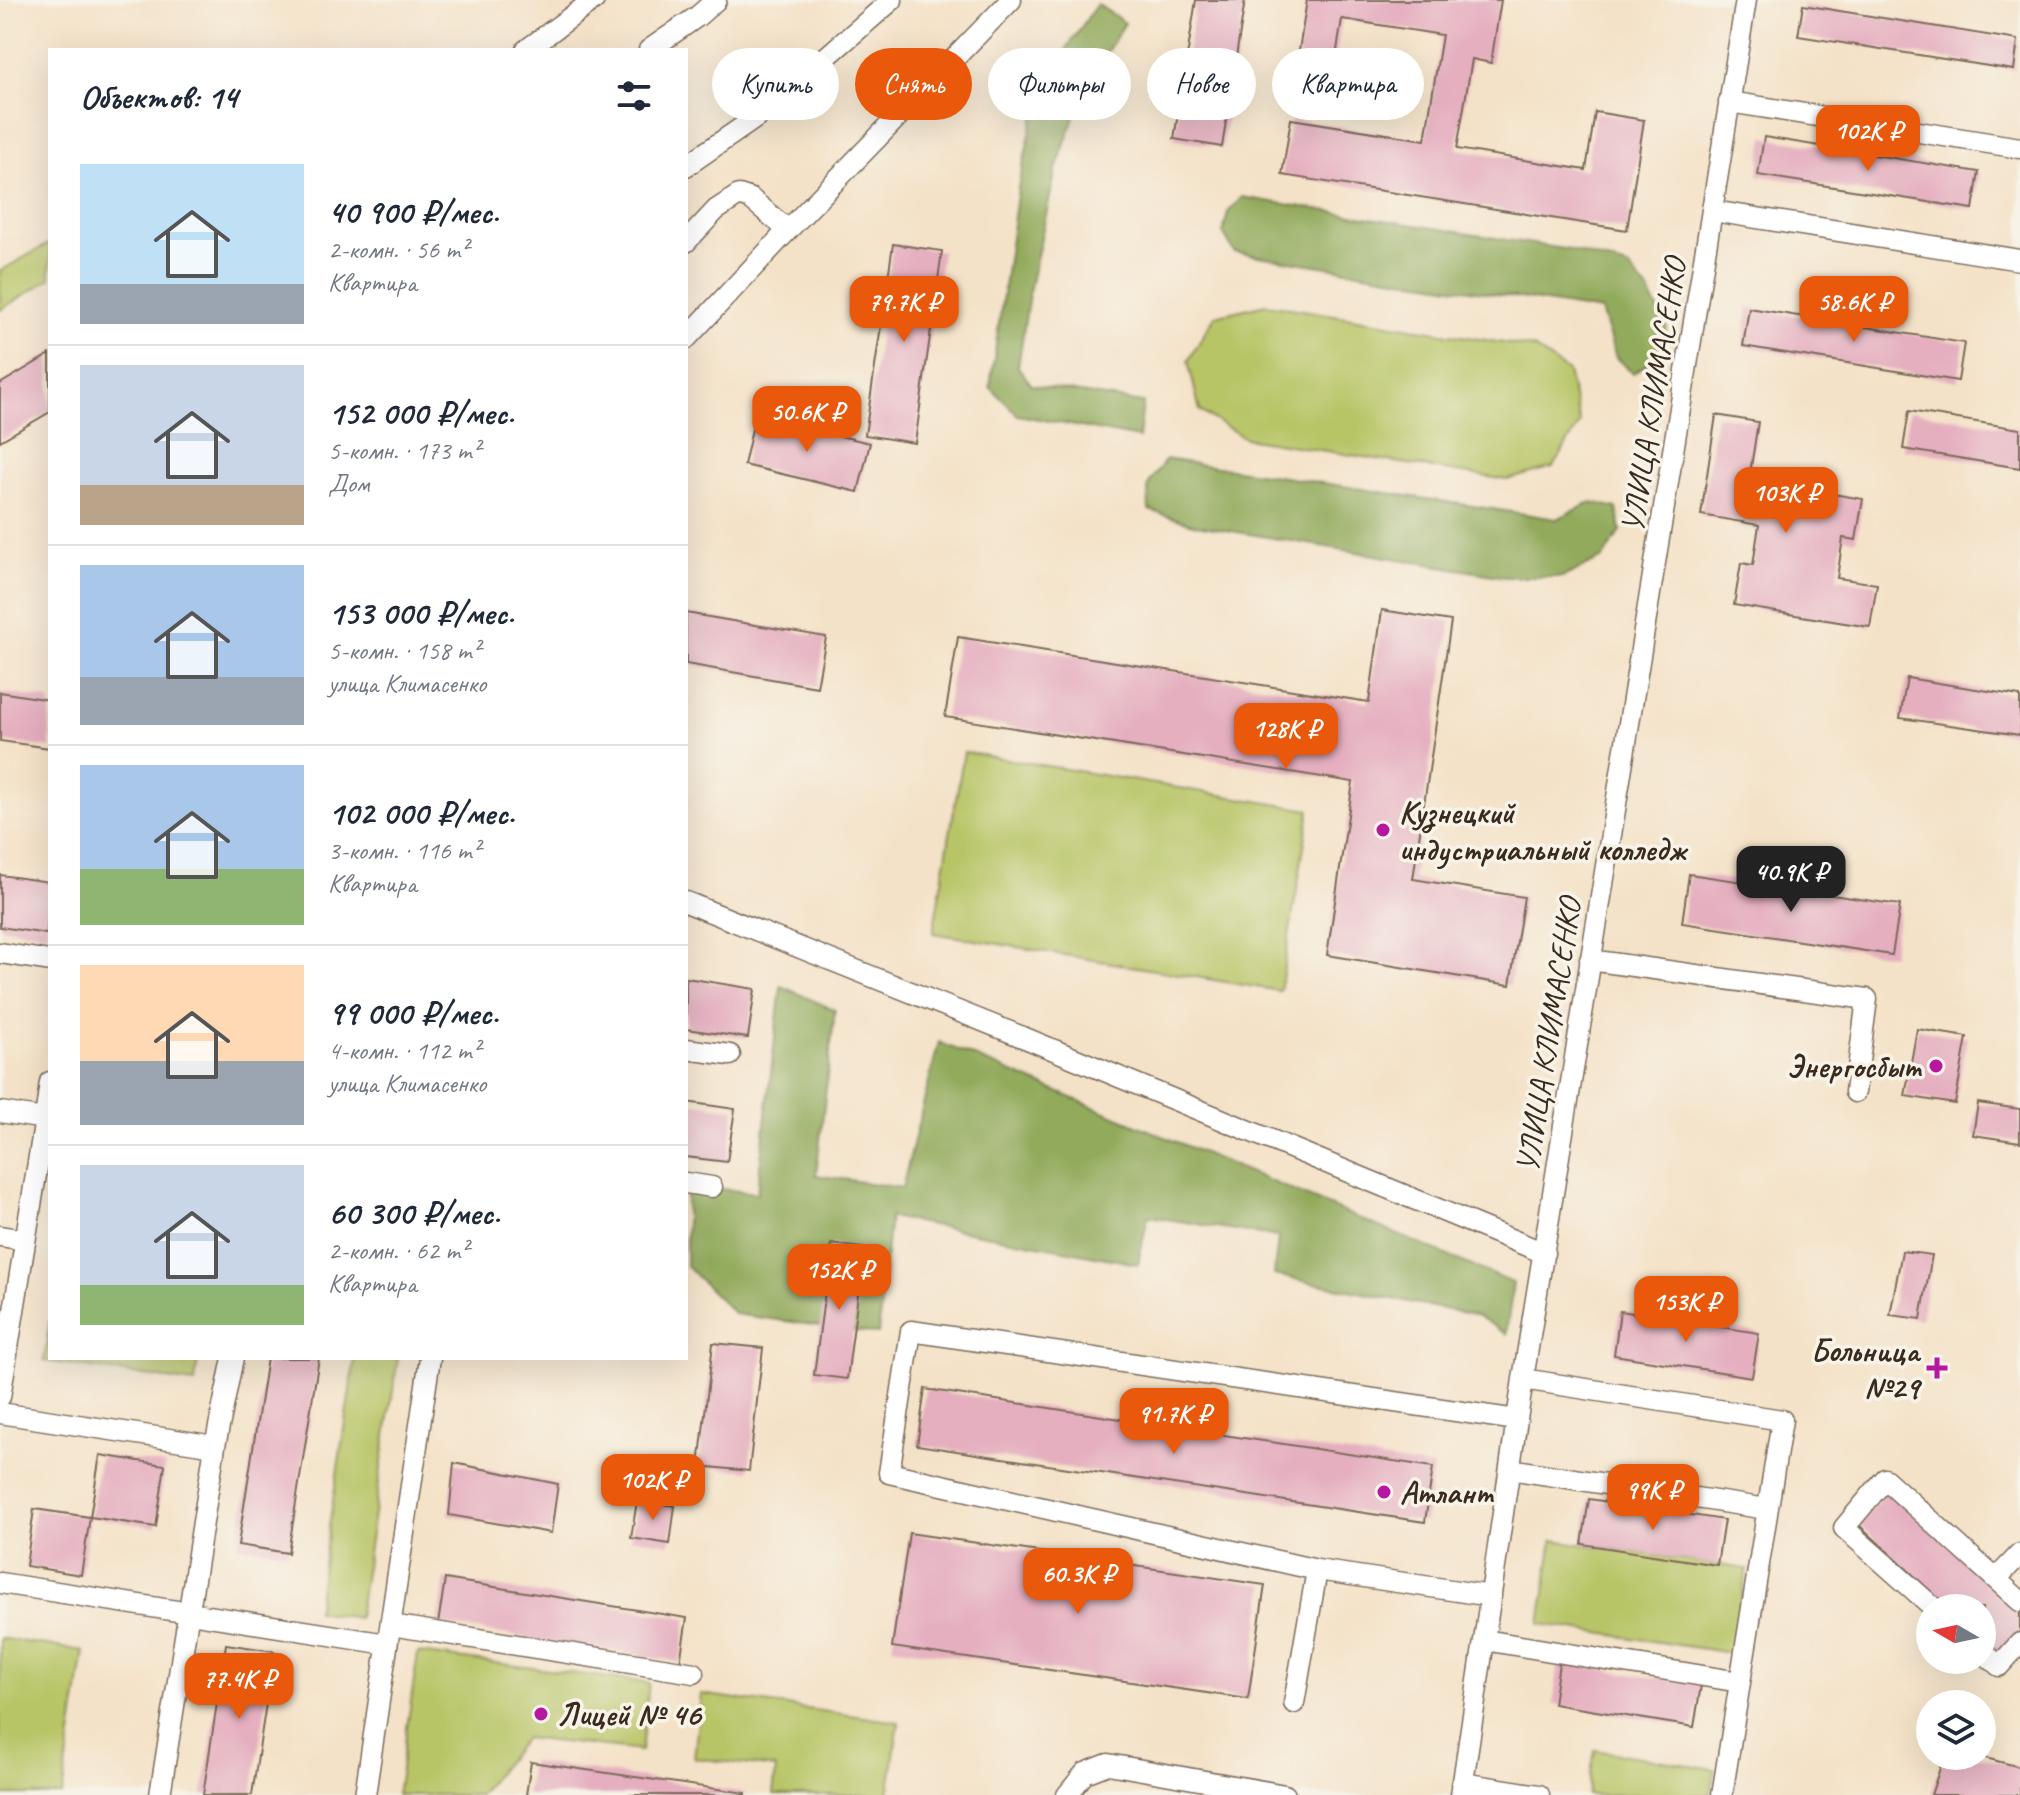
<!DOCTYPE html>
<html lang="ru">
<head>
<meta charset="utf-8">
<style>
	:root { --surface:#fff; --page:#f2f2f3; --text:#1f2937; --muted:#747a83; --line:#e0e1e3; --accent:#ea580c }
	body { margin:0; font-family:Caveat,sans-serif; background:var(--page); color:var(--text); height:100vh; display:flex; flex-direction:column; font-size:30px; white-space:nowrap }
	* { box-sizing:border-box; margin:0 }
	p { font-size:26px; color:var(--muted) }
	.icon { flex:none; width:44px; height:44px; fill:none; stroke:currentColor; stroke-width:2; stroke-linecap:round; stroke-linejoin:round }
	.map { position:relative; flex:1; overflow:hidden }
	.sheet { position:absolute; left:48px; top:48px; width:640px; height:1312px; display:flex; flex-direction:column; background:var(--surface); border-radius:0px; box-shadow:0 8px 32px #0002 }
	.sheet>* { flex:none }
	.top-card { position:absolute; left:712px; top:48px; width:760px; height:72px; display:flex; gap:16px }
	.needle { width:52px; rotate:279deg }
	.controls { position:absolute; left:1916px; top:1594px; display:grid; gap:16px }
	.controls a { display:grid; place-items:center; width:80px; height:80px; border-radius:50%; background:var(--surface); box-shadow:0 8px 32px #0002; font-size:40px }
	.price { position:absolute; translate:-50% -68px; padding:0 18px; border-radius:16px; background:var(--accent); color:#fff; font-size:26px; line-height:52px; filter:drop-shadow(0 2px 4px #0008) }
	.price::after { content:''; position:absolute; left:50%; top:48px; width:24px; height:18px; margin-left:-12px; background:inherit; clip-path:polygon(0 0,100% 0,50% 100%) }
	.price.current { background:#222; color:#fff }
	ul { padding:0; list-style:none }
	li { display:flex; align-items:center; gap:24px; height:200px; padding:0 32px }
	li+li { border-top:2px solid var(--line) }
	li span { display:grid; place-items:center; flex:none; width:224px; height:160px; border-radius:0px; color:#555 }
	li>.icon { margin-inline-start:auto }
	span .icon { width:96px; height:96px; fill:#fffc; stroke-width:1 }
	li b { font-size:34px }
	h2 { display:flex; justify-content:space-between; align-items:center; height:96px; padding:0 32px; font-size:34px }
	.pill { padding:0 28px; border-radius:36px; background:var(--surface); box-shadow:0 8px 32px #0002; font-size:28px; line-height:72px }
	.pill.current { background:var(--accent); color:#fff }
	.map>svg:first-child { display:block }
	.green { fill:#b8c566; stroke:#7a7842; stroke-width:2 }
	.forest { fill:#92aa5b; stroke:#666a3c; stroke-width:2 }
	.building { fill:#e5afc0 }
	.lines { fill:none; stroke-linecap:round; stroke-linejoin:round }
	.minor-casing { stroke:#7c6a5a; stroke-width:23 }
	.minor { stroke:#fff; stroke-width:20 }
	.poi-dot { fill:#b5179e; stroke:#f7f3e8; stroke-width:3 }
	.labels { text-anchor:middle; stroke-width:7; stroke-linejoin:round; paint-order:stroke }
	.street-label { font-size:32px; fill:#3b2a1e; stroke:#f7f3e8 }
	.poi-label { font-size:32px; font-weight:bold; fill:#3b2a1e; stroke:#f7f3e8; text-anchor:start }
</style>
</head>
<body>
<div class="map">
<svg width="2020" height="1795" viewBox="0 0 2020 1795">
	<rect width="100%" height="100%" fill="#f7f3e8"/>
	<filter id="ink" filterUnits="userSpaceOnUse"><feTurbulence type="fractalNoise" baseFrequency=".0125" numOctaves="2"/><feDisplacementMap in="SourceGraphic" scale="16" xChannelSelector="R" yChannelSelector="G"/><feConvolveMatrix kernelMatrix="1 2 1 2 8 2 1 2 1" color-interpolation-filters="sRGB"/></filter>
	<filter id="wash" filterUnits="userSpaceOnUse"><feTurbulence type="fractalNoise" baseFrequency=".006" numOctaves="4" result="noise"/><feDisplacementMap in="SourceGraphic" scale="32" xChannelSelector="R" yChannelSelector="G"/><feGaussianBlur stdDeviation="1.8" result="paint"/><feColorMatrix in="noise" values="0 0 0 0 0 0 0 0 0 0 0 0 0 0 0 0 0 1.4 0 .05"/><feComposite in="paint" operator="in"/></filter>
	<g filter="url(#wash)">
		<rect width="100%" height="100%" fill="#f4e2c8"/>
		<path class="green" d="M50,243V279L0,310V271Z
			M1266,304L1534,348L1568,372L1580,423L1553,467L1507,480L1245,438L1200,411L1188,361L1215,316Z
			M964,752L1310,810L1280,991L933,933Z
			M50,1320V1358H198L195,1383L44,1361Z
			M355,1358H398L358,1618L316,1611Z
			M1553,1540L1747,1569L1731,1653L1540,1624Z
			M0,1638L84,1651L62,1795H0Z
			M418,1653L649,1683L641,1751L525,1738L479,1795H397Z
			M701,1694L899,1722L888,1795H773L776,1768L694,1758Z
			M1595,1750L1715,1769L1710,1795H1587Z"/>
		<path class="forest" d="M1097,4L1125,23L1084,88L1056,170L1030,287L1018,367L1032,385L1143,403L1139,438L1018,415L990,387L1018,188L1040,88Z
			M1242,197L1570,250L1628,267L1649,292L1667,327L1661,355L1633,373L1616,358L1601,311L1234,252L1223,233L1228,212Z
			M1166,459L1557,519L1592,502L1617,508L1621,531L1603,558L1563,577H1505L1196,525L1149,510L1148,485Z
			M781,986L835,1010L816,1175L902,1188L939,1042L1513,1283L1506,1334L1478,1316L1274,1275L1278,1237L1148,1216L1138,1264L890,1217L878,1334L735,1314L686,1266V1185L757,1193Z"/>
		<g id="blocks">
			<path class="building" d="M1196,0H1245L1222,147L1174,139Z
				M1307,0H1501L1491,63L1472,59L1457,149L1586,170L1595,112L1644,120L1627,230L1282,175L1291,119L1425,140L1442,35L1342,19L1335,63L1298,57Z
				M1803,5L2018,40L2014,70L1798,36Z
				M1764,137L1979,172L1973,209L1758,175Z
				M893,244L942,251L915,443L865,435Z
				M1749,308L1964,343L1958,381L1743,346Z
				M50,354V412L0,441V384Z
				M1909,411L2020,429V468L1903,449Z
				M1716,415L1758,422L1749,480L1863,499L1856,540L1843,538L1837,578L1877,584L1870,627L1734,605L1741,563L1753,565L1759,525L1701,515Z
				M755,416L870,443L858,492L744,465Z
				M1382,610L1451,621L1413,879L1524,897L1510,985L1327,955L1353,782L945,717L958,637L1369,702Z
				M686,613L826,637L817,687L686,664Z
				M1907,678L2020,696V735L1900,718Z
				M0,692L50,700V748L0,741Z
				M1689,874L1900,905L1892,955L1682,923Z
				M0,875L50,882L47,934L0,927Z
				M686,978L755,989L748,1038L686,1029Z
				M1917,1029L1967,1037L1955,1104L1905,1096Z
				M686,1102L735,1109L727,1162L686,1157Z
				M1978,1103L2020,1109V1142L1973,1135Z
				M831,1244L864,1248L847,1379L814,1375Z
				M1902,1251L1932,1255L1921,1319L1890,1315Z
				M1620,1311L1759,1333L1752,1377L1614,1355Z
				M713,1343L763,1348L749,1471L699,1466Z
				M267,1358H319L288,1553L238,1545Z
				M925,1389L1433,1467L1425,1522L917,1445Z
				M100,1455L165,1465L156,1527L90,1517L81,1575L26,1566L34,1509L90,1517Z
				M454,1463L558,1484L551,1533L449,1515Z
				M1888,1491L2020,1612V1634L2000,1655L1982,1638V1608H1949L1858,1524Z
				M1589,1499L1724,1520L1717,1565L1582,1544Z
				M637,1501L675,1506L670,1544L631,1538Z
				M909,1533L1265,1585L1248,1699L892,1647Z
				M445,1579L687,1618L680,1662L438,1624Z
				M226,1644L274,1651L252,1795H203Z
				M1559,1663L1701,1685L1694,1727L1553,1704Z
				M1944,1756H1978L2020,1767V1795H1931Z
				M531,1762L746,1793V1795H526Z"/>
		</g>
	</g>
	<g filter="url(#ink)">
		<use href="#blocks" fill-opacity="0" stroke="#7c6a5a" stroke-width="2"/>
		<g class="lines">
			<defs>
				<path id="minor" d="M526,50L594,0
					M649,50L698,16L716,0
					M1729,102L2020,148
					M686,166L757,117L892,0
					M1713,211L2020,260
					M686,242L716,210L739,195L751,199L788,230
					M686,339L788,230L1011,0
					M686,902L1030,1040L1544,1253
					M0,953L50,961
					M1590,960L1867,999L1855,1092
					M686,1049L730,1055
					M0,1112L45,1119L50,1082
					M686,1183L712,1187
					M0,1236L25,1240
					M1523,1379L1782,1420L1722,1795
					M0,1397L45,1119L50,1120
					M0,1413L215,1446
					M1510,1469L1767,1509
					M1317,1570L889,1473L911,1331L1517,1420
					M1997,1578L2020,1554
					M0,1583L387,1644
					M1934,1608L1844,1528L1885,1479L2020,1601
					M391,1625L694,1673
					M1484,1640L1740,1682
					M1982,1651L1999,1666L2020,1643
					M1294,1703L1317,1570L1491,1596
					M1462,1783L1539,1795
					M160,1795L215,1446L233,1358
					M365,1795L430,1358
					M1067,1795L1085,1773L1108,1764L1285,1795
					M1461,1795L1523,1379L1746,0"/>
			</defs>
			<use href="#minor" class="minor-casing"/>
			<use href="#minor" class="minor"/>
		</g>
	</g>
	<g class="poi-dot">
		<circle cx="1383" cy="830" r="8"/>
		<circle cx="1936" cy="1066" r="8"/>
		<path d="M1933 1356h8v8h8v8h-8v8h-8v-8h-8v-8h8z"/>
		<circle cx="1384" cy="1492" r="8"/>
		<circle cx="541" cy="1714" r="8"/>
	</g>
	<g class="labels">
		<g class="street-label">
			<text transform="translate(1653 395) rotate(-81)" y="11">УЛИЦА КЛИМАСЕНКО</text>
			<text transform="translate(1548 1035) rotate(-81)" y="11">УЛИЦА КЛИМАСЕНКО</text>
		</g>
		<g class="poi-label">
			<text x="1399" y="823">Кузнецкий<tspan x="1399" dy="37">индустриальный колледж</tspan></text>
			<text x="1920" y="1077" text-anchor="end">Энергосбыт</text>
			<text x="1919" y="1361" text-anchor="end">Больница<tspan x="1919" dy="37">№29</tspan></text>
			<text x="1400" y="1503">Атлант</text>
			<text x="557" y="1725">Лицей № 46</text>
		</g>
	</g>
</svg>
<div class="controls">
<a><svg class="needle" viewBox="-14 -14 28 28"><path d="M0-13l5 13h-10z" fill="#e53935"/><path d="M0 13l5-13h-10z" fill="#747a83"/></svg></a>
<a><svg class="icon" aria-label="layers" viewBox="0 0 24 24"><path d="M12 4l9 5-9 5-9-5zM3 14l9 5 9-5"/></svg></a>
</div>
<b class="price" style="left:1868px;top:173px">102K ₽</b>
<b class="price" style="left:904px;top:344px">79.7K ₽</b>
<b class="price" style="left:1854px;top:344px">58.6K ₽</b>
<b class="price" style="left:807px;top:454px">50.6K ₽</b>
<b class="price" style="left:1786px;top:535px">103K ₽</b>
<b class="price" style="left:1286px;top:771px">128K ₽</b>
<b class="price current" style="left:1791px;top:914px">40.9K ₽</b>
<b class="price" style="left:839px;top:1312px">152K ₽</b>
<b class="price" style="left:1686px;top:1344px">153K ₽</b>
<b class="price" style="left:1174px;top:1456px">91.7K ₽</b>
<b class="price" style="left:653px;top:1522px">102K ₽</b>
<b class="price" style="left:1653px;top:1532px">99K ₽</b>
<b class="price" style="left:1078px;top:1616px">60.3K ₽</b>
<b class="price" style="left:239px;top:1721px">77.4K ₽</b>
<div class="top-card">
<a class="pill">Купить</a>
<a class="pill current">Снять</a>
<a class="pill">Фильтры</a>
<a class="pill">Новое</a>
<a class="pill">Квартира</a>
</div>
<section class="sheet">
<h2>Объектов: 14<svg class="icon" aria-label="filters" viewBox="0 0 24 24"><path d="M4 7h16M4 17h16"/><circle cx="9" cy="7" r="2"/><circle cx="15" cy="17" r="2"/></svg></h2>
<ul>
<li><span style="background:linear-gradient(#bfe0f5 75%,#9aa5b1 0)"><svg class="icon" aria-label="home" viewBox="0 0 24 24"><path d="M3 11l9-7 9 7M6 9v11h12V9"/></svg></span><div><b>40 900 ₽/мес.</b><p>2-комн. · 56 m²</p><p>Квартира</p></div></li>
<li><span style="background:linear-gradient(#c9d6e8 75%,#b9a48a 0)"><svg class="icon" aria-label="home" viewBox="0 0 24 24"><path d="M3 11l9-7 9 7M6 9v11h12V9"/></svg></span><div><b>152 000 ₽/мес.</b><p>5-комн. · 173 m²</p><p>Дом</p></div></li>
<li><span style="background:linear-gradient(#a9c7e8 70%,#9aa5b1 0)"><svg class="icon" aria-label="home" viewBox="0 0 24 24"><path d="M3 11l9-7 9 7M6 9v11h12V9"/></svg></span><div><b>153 000 ₽/мес.</b><p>5-комн. · 158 m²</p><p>улица Климасенко</p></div></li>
<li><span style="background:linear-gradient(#a9c7e8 65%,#8fb573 0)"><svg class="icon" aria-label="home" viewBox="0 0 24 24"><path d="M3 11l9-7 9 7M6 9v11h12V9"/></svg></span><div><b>102 000 ₽/мес.</b><p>3-комн. · 116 m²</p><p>Квартира</p></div></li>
<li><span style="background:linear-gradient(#ffd9b3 60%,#9aa5b1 0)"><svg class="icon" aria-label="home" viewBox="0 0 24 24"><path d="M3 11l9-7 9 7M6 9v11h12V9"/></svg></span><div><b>99 000 ₽/мес.</b><p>4-комн. · 112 m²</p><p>улица Климасенко</p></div></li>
<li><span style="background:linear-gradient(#c9d6e8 75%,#8fb573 0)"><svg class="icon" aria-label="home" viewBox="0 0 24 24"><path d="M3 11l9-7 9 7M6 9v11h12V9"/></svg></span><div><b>60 300 ₽/мес.</b><p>2-комн. · 62 m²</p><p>Квартира</p></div></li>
</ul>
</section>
</div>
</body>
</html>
